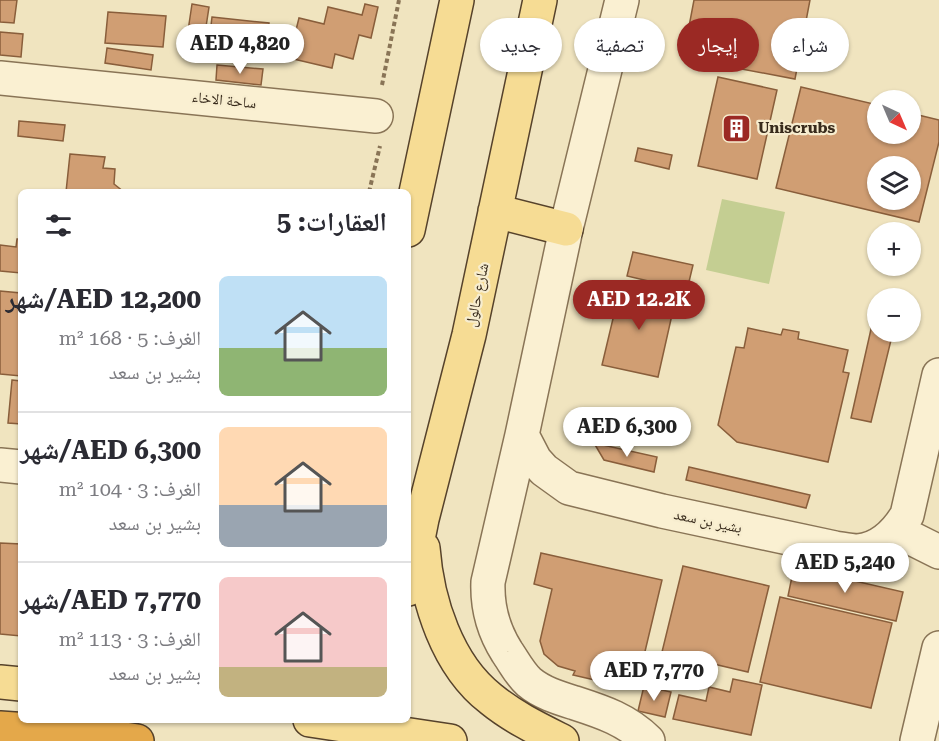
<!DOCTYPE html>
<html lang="ar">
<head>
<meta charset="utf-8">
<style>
	:root { --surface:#fff; --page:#f2f2f3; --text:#2b2b33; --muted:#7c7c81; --line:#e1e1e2; --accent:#9b2924 }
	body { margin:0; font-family:"Roboto Serif","Noto Naskh Arabic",serif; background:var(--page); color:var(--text); direction:rtl; height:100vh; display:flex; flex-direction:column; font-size:22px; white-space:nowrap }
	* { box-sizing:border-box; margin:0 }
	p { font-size:20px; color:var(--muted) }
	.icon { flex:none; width:33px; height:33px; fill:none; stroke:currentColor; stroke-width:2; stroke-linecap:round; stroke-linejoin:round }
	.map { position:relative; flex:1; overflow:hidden; direction:ltr }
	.drawer { position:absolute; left:18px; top:189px; width:393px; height:534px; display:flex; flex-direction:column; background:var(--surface); border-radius:9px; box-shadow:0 2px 4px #0004; direction:rtl }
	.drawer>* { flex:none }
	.banner { position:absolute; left:429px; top:18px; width:420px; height:54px; direction:rtl; display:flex; gap:12px }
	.needle { width:39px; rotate:136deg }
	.tools { position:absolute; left:867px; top:90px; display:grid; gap:12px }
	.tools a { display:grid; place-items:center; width:54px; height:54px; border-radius:50%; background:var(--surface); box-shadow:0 2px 4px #0004; font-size:30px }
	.price { position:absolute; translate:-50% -51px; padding:0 14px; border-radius:21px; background:#fff; color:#222; font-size:20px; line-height:39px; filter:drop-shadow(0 2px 3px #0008) }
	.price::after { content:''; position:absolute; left:50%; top:36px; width:18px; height:14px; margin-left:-9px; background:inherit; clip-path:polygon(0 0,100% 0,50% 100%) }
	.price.active { background:var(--accent); color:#fff }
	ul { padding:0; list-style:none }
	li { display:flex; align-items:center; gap:18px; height:150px; padding:0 24px }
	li+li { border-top:2px solid var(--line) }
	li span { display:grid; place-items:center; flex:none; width:168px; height:120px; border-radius:9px; color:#555 }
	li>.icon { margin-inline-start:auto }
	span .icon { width:72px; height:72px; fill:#fffc; stroke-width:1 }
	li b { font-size:26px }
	h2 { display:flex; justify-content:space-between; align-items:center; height:72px; padding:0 24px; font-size:26px }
	.chip { padding:0 21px; border-radius:27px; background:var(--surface); box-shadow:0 2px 4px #0004; font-size:21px; line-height:54px }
	.chip.active { background:var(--accent); color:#fff }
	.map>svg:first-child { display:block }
	.green { fill:#c4ce92 }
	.building { fill:#d09e73; stroke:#895e3b; stroke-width:1.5; fill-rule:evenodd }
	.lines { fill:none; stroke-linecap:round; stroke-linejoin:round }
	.minor-casing { stroke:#897456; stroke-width:36 }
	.major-casing { stroke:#56422b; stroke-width:36 }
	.highway-casing { stroke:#56422b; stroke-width:36 }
	.path { stroke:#897456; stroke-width:4; stroke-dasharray:4.5 3; stroke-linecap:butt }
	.minor { stroke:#faf0d2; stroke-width:33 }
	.major { stroke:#f6dc94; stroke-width:33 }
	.highway { stroke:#e4a84a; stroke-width:33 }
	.labels { text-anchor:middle; stroke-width:4.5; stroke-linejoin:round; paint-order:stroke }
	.street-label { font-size:15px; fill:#382b1c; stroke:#f7edcf }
	.poi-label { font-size:15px; font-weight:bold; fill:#382b1c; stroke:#f7edcf; text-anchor:start }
</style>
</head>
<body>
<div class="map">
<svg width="939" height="741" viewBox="0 0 939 741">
	<rect width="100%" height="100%" fill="#f0e4bf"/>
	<path class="green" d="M722,199L785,212L769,284L706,270Z"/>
	<path class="building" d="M0,0H17L14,23L0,22Z
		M694,0H810L795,79L683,58Z
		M192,4L209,7L202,53L185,51Z
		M365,4L378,7L371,38L359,35L353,59L335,54L332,68L289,58L299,18L324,24L328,7L362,15Z
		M108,12L166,16L163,47L105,43Z
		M212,17L269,23L266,57L208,51Z
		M0,32L23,34L21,57L0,55Z
		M107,48L153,55L151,70L105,63Z
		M217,65L263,69L261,85L216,80Z
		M718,77L777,90L757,179L698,166Z
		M801,87L878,105V134H910V113L939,120V142L919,222L776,188ZM878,166H910V200H878Z
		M19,121L65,125L63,141L18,136Z
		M638,148L672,155L669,169L635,161Z
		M70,154L105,157L103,168L115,169L114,184L124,192H66Z
		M17,239H21V273L0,271V245L16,247Z
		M633,252L693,265L687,290L627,276Z
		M621,285L676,297L658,377L602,365Z
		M0,291L21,293V376L0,374Z
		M876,307L878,332H893L871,422L851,418Z
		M748,328L781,335L783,329L799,332L798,339L848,350L843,372L849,373L828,462L737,442L718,425L736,347L744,348Z
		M12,380L21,381V424L8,423Z
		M594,443L657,457L654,472L604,460Z
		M689,467L810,495L806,508L686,480Z
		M0,543L21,544V636L0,634Z
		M541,553L662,580L637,685L622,682L621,686L573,675L575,671L558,666L544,654L540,641L552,589L534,584Z
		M683,566L769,586L748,672L662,652Z
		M794,567L903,592L896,621L788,596Z
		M780,597L892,623L871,708L760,682Z
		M733,679L762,685L751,735L673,719L679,695L706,701L709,687L730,692Z
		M644,686L671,692L665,717L638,711Z"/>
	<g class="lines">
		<defs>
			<path id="minor" d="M622,0L566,229L522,435L488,582C487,608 493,630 507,652C514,662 520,674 529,682C542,693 559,698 575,703C603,712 627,720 648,741
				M0,78L376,116
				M522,435L535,460L544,470L569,488L662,511L835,548C842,549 851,551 858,551C881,549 896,533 907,515L939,375
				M0,465L21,467
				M897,531L939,552
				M917,741L939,648"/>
			<path id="major" d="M495,211L566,229
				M408,230L457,0
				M423,548C427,601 447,665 491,699C513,717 538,729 562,741
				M408,589L422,519L469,335L540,0
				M0,682L21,684
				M310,720L450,741"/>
			<path id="highway" d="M0,728L100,735L137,741"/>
		</defs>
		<use href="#minor" class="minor-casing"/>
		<use href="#major" class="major-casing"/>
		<use href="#highway" class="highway-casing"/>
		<path class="path" d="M382,85L399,0
			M369,192L380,146"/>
		<use href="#minor" class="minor"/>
		<use href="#major" class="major"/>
		<use href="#highway" class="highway"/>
	</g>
	<defs>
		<symbol id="building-square" viewBox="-11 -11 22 22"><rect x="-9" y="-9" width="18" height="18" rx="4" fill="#9b2924" stroke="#f7edcf"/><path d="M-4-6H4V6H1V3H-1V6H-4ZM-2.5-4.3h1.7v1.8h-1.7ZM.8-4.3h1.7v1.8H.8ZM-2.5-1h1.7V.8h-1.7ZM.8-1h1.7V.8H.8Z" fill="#fff"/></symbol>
	</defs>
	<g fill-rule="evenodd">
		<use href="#building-square" x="720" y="112" width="33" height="33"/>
	</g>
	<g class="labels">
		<g class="street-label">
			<text transform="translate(224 100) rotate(6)" y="5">ساحة الاخاء</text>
			<text transform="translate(477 295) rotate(-78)" y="5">شارع حالول</text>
			<text transform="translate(708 521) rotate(12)" y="5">بشير بن سعد</text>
		</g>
		<g class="poi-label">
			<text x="758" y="133">Uniscrubs</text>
		</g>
	</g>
</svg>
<div class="tools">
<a><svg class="needle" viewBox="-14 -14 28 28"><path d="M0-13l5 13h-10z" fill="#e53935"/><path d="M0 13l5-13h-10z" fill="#7c7c81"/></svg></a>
<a><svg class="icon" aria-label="layers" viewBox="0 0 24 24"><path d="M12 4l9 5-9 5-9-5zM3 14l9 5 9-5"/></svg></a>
<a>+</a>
<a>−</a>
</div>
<b class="price" style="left:240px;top:75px">AED 4,820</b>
<b class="price active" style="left:639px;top:331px">AED 12.2K</b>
<b class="price" style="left:627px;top:458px">AED 6,300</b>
<b class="price" style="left:845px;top:594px">AED 5,240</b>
<b class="price" style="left:654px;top:702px">AED 7,770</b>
<div class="banner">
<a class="chip">شراء</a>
<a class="chip active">إيجار</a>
<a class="chip">تصفية</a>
<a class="chip">جديد</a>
</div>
<section class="drawer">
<h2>العقارات: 5<svg class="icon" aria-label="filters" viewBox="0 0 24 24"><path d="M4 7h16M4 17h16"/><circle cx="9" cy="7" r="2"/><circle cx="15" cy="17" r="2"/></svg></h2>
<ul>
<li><span style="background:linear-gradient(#bfe0f5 60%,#8fb573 0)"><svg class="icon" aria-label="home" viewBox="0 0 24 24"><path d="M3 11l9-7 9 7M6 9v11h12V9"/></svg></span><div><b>AED 12,200/شهر</b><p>الغرف: 5 · 168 m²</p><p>بشير بن سعد</p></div></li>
<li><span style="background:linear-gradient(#ffd9b3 65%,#9aa5b1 0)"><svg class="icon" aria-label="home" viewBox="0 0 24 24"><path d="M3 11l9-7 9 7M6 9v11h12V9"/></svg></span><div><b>AED 6,300/شهر</b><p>الغرف: 3 · 104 m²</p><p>بشير بن سعد</p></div></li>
<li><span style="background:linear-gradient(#f6c9c9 75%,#c2b280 0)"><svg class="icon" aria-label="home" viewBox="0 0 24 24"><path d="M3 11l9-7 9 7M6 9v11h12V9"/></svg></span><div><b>AED 7,770/شهر</b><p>الغرف: 3 · 113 m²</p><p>بشير بن سعد</p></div></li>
</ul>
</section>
</div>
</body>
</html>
